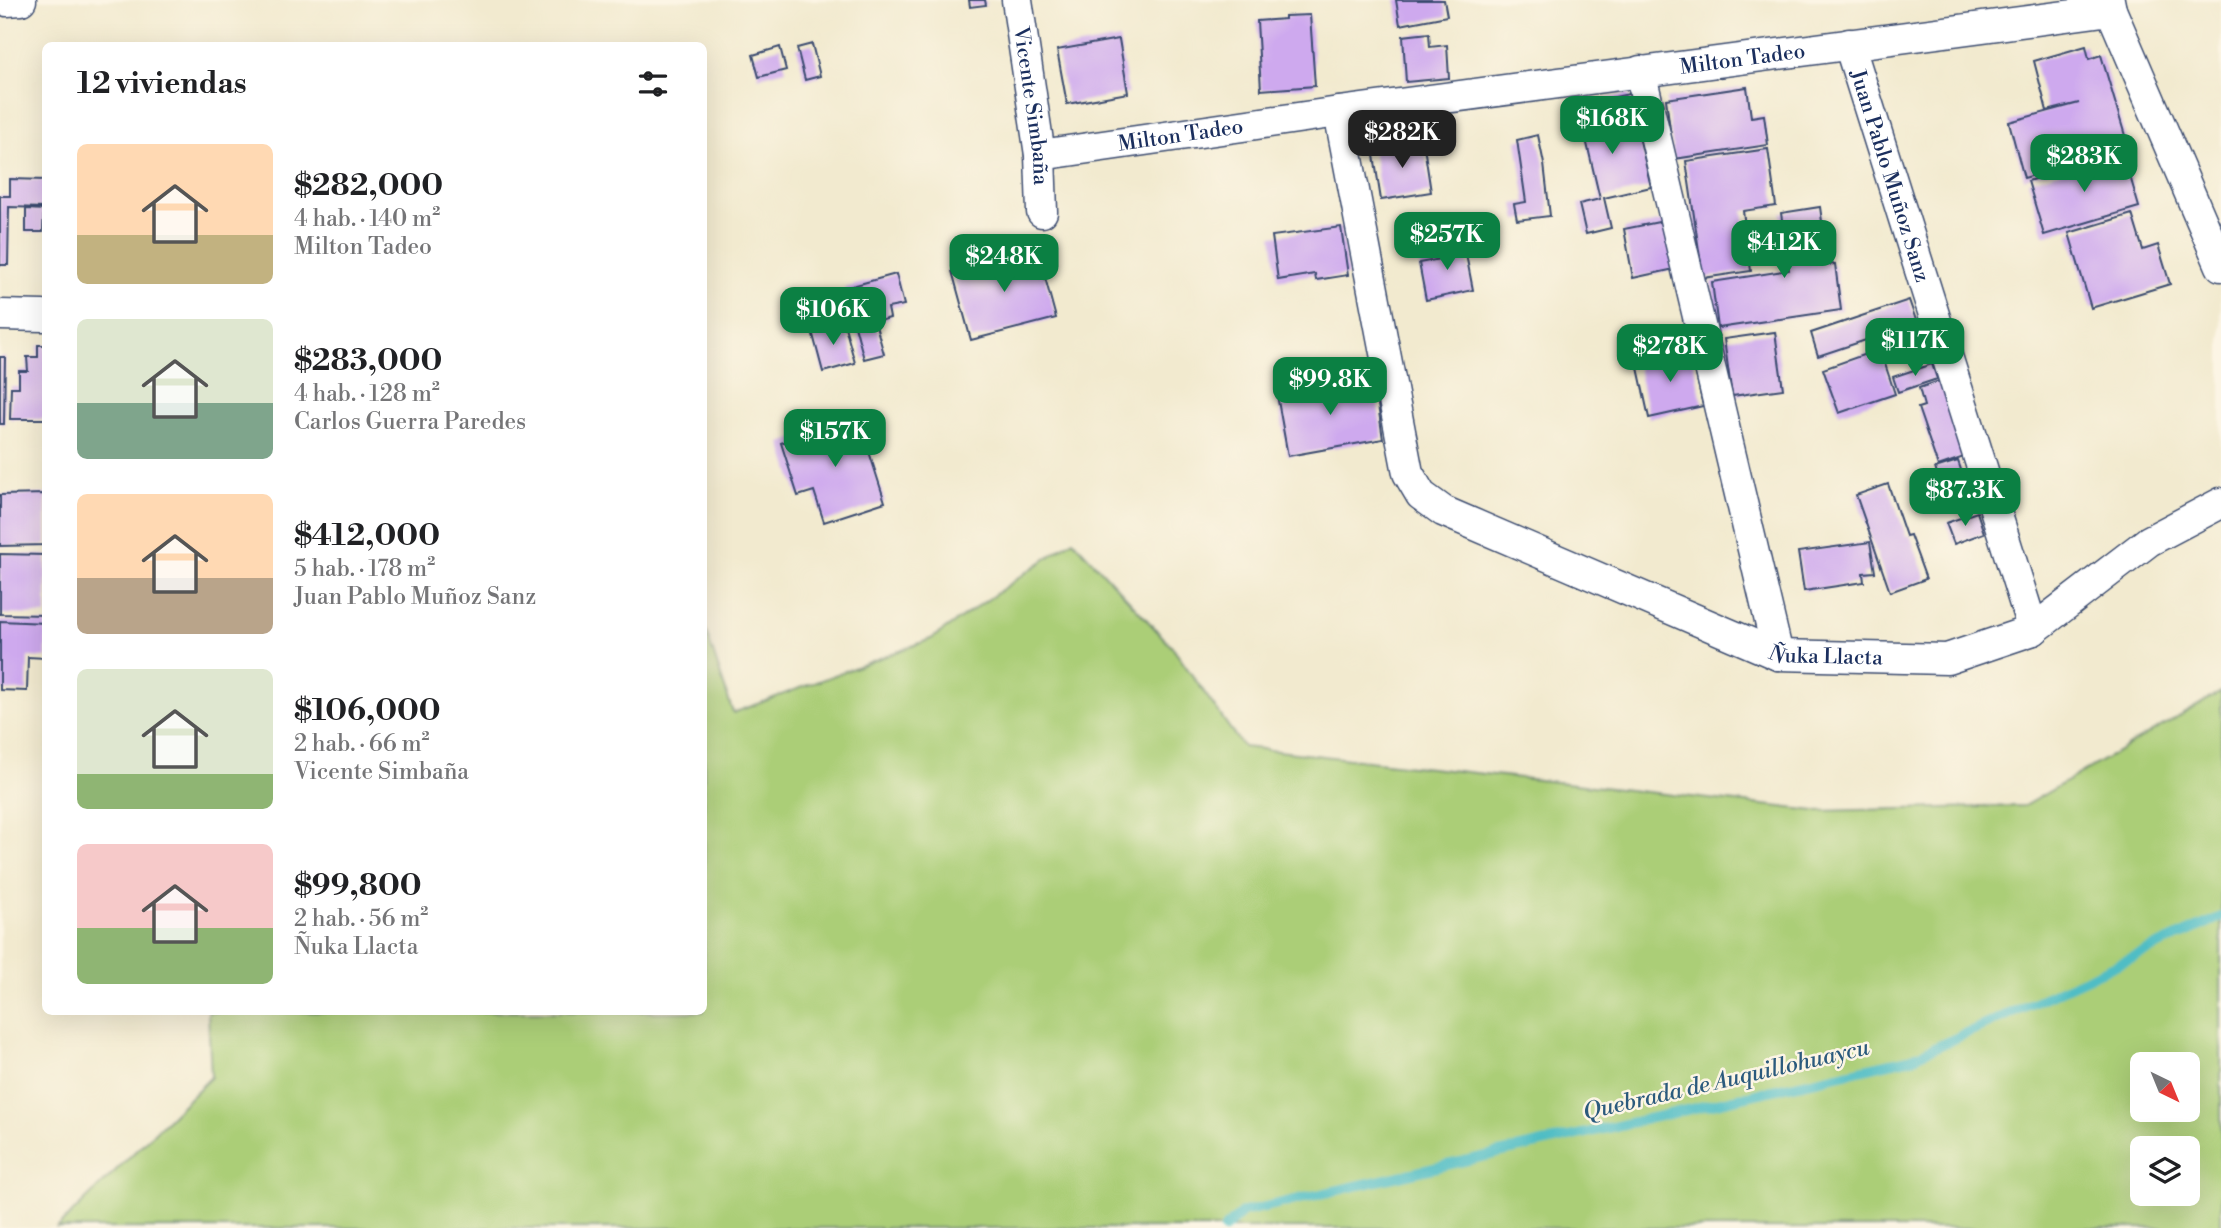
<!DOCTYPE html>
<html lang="es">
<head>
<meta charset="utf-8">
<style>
	:root { --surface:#fff; --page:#f2f2f2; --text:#202124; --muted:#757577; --accent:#0b8043 }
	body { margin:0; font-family:"Libre Bodoni",serif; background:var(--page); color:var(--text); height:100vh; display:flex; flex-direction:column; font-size:26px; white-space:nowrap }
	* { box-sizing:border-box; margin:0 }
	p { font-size:23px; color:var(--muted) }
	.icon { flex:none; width:38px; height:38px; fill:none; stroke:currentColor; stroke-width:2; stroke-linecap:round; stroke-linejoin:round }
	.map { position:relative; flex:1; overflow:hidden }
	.side { position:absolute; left:42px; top:42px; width:665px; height:973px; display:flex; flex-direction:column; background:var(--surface); border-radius:10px; box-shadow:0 7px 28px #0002 }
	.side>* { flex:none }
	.needle { width:46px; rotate:137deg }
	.tools { position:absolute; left:2130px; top:1052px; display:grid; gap:14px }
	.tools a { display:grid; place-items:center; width:70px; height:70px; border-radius:10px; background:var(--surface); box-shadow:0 7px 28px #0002; font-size:35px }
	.price { position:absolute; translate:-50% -60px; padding:0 16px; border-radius:14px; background:var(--accent); color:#fff; font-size:23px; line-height:46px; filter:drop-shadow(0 2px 4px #0008) }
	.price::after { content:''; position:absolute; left:50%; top:42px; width:21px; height:16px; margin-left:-10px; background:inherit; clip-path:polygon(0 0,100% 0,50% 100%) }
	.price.selected { background:#222; color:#fff }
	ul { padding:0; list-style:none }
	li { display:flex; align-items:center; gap:21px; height:175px; padding:0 35px }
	li span { display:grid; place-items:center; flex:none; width:196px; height:140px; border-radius:10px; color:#555 }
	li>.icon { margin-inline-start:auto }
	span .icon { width:84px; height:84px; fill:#fffc; stroke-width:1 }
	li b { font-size:30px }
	h2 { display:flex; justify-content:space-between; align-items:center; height:84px; padding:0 35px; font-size:30px }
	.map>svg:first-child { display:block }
	.green { fill:#abce77; stroke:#637e6a; stroke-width:2; fill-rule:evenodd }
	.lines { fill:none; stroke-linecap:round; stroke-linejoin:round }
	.stream { stroke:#4fbdc5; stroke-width:10 }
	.building { fill:#cea9ee }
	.minor-casing { stroke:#3b4b6f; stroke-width:33 }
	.minor { stroke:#fff; stroke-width:30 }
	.labels { text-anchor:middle; stroke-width:5; stroke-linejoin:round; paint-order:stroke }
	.street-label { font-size:21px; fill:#1b2f5e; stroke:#fcf5e5 }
	.water-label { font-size:23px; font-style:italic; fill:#2b5a7d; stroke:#fcf5e5 }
</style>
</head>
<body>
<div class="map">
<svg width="2221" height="1228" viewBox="0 0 2221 1228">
	<rect width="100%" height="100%" fill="#fcf5e5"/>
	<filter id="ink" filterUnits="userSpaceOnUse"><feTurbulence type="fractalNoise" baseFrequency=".0143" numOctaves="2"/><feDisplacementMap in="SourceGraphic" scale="14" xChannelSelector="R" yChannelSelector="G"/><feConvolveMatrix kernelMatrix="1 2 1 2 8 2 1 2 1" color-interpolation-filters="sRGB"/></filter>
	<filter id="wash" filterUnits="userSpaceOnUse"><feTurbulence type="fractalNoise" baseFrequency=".00686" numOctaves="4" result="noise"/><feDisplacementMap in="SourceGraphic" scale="28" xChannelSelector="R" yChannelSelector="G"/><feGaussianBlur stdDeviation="1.57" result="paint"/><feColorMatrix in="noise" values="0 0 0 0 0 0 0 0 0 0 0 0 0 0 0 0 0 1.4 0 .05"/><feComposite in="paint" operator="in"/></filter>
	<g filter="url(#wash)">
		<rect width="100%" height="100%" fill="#f2eacf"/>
		<path class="green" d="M1073,540L1172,647L1243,747L1816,811L2024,806L2221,692V1228H57L211,1077L208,1012H704V625L733,713L931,639ZM2142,1064H2188V1110H2142ZM2142,1148H2188V1194H2142Z"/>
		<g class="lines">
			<path class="stream" d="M1225,1228L1243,1212L1912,1058L2221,917"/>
		</g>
		<g id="blocks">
			<path class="building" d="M969,0H985L986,5L970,7Z
				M1396,0H1444L1447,16L1400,25Z
				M1310,15L1315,86L1261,90L1257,21L1285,19V16Z
				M1429,33L1430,47L1447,45L1449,78L1406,82L1403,36Z
				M1119,39L1128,93L1067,104L1057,50Z
				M812,44L820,76L805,80L797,48Z
				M2086,46L2089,59L2101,55L2129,149L2024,178L2009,122L2079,103L2047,111L2034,61Z
				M780,47L786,70L759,77L753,55Z
				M1747,87L1751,117L1764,115L1768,145L1674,159L1666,99Z
				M1629,94L1651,187L1604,198L1611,228L1586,234L1579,204L1600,199L1578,105Z
				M1538,135L1544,164L1550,216L1517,220L1514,204L1526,202L1517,140Z
				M1423,140L1431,192L1381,200L1373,149Z
				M1768,149L1776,206L1743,211L1751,271L1703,278L1686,161Z
				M2123,152L2139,207L2044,235L2028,181Z
				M10,179L46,180V208L9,207L8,265H0V196H10Z
				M1820,207L1828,265L1835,264L1841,310L1718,328L1712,282L1789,270L1781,213Z
				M26,209L44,210L43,232H26Z
				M2132,214L2143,250L2158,245L2170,284L2091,308L2069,233Z
				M1669,220L1679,268L1633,278L1624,229Z
				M1341,227L1348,275L1316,280L1315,274L1278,280L1272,236Z
				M1463,239L1473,290L1426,300L1419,263L1440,259L1438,244Z
				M1037,248L1056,318L971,340L952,271Z
				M896,274L904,305L888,308L890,318L875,322L884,354L864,359L845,288Z
				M1909,300L1917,323L1818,356L1811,333Z
				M844,323L855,363L823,372L812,331Z
				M1775,332L1783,389L1732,396L1724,339Z
				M38,345H46V419H10L11,387H19V371H28L27,357H38Z
				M1880,349L1895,394L1839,413L1823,369Z
				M1691,351L1703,406L1649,418L1637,363Z
				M0,357H5L4,424H0Z
				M1932,364L1937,379L1898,392L1893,377Z
				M1374,378L1383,439L1288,456L1277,395Z
				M1945,379L1970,455L1938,466L1918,408L1924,406L1919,388Z
				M858,417L885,502L824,522L814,491L798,496L781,443Z
				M1958,461L1970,496L1947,504L1935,468Z
				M1888,484L1906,536L1910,535L1926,579L1890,592L1856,495Z
				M46,494V545L0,546V495Z
				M1977,512L1984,533L1954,544L1946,523Z
				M1870,542L1875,572L1863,573L1864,582L1804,591L1798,552Z
				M0,554L46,555V615L0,614Z
				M0,621L46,623V658L28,657L27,691L0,690Z"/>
		</g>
	</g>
	<g filter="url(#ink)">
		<use href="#blocks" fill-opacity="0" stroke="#3b4b6f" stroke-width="2"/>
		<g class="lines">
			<defs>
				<g id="minor">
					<path id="s1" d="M1017,0L1040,155L1042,212"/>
					<path d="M2109,0L2111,10L2221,266"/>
					<path d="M7,1L21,0"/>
					<path id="s2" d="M1849,44L2033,630"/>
					<path d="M1640,71L1778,655"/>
					<path id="s3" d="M1339,112L1408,473L1421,495L1443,511L1778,655L1947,659L2033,630L2149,541L2221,503"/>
					<path id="s4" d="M1040,155L1339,112L2111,10"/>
					<path d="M0,315L43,316"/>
				</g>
			</defs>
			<use href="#minor" class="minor-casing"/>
			<use href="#minor" class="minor"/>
		</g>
	</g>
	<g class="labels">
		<g class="street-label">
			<text dy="7" stroke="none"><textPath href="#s4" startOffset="709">Milton Tadeo</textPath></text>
			<text dy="7" stroke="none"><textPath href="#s1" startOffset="107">Vicente Simbaña</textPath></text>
			<text dy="7" stroke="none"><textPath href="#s4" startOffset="142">Milton Tadeo</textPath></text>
			<text dy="7" stroke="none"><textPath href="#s2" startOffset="138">Juan Pablo Muñoz Sanz</textPath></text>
			<text dy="7" stroke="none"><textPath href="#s3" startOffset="833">Ñuka Llacta</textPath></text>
		</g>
		<g class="water-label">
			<text transform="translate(1726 1079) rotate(-13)" y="8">Quebrada de Auquillohuaycu</text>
		</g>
	</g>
</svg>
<div class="tools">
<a><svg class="needle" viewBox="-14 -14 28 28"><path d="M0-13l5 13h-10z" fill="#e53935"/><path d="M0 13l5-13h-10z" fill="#757577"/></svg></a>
<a><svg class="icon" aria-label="layers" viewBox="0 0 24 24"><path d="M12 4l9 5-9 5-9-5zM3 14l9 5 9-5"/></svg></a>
</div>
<b class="price" style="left:1612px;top:156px">$168K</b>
<b class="price selected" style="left:1402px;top:170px">$282K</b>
<b class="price" style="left:2084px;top:194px">$283K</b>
<b class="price" style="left:1447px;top:272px">$257K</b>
<b class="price" style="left:1784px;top:280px">$412K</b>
<b class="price" style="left:1004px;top:294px">$248K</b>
<b class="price" style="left:833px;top:347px">$106K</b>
<b class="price" style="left:1915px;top:378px">$117K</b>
<b class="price" style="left:1670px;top:384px">$278K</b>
<b class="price" style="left:1330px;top:417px">$99.8K</b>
<b class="price" style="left:835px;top:469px">$157K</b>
<b class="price" style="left:1965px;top:528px">$87.3K</b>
<section class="side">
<h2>12 viviendas<svg class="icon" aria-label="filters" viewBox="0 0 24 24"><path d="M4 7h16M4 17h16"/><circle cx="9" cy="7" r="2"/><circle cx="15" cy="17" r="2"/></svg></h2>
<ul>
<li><span style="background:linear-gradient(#ffd9b3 65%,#c2b280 0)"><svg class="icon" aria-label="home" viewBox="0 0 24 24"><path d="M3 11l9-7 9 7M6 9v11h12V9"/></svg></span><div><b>$282,000</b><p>4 hab. · 140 m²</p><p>Milton Tadeo</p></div></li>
<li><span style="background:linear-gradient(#dfe7d0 60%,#7fa58c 0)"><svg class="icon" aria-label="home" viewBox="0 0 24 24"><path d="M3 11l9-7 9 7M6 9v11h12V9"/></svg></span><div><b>$283,000</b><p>4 hab. · 128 m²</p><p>Carlos Guerra Paredes</p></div></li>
<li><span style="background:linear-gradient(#ffd9b3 60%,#b9a48a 0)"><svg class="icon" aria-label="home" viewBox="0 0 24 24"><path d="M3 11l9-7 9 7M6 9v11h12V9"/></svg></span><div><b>$412,000</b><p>5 hab. · 178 m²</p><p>Juan Pablo Muñoz Sanz</p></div></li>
<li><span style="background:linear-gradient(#dfe7d0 75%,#8fb573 0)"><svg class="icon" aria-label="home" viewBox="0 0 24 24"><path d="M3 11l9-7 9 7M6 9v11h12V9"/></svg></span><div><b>$106,000</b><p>2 hab. · 66 m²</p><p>Vicente Simbaña</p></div></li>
<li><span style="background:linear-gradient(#f6c9c9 60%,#8fb573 0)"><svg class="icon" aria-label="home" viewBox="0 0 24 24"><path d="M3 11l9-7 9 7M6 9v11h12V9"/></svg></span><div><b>$99,800</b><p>2 hab. · 56 m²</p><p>Ñuka Llacta</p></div></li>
</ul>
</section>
</div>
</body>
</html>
